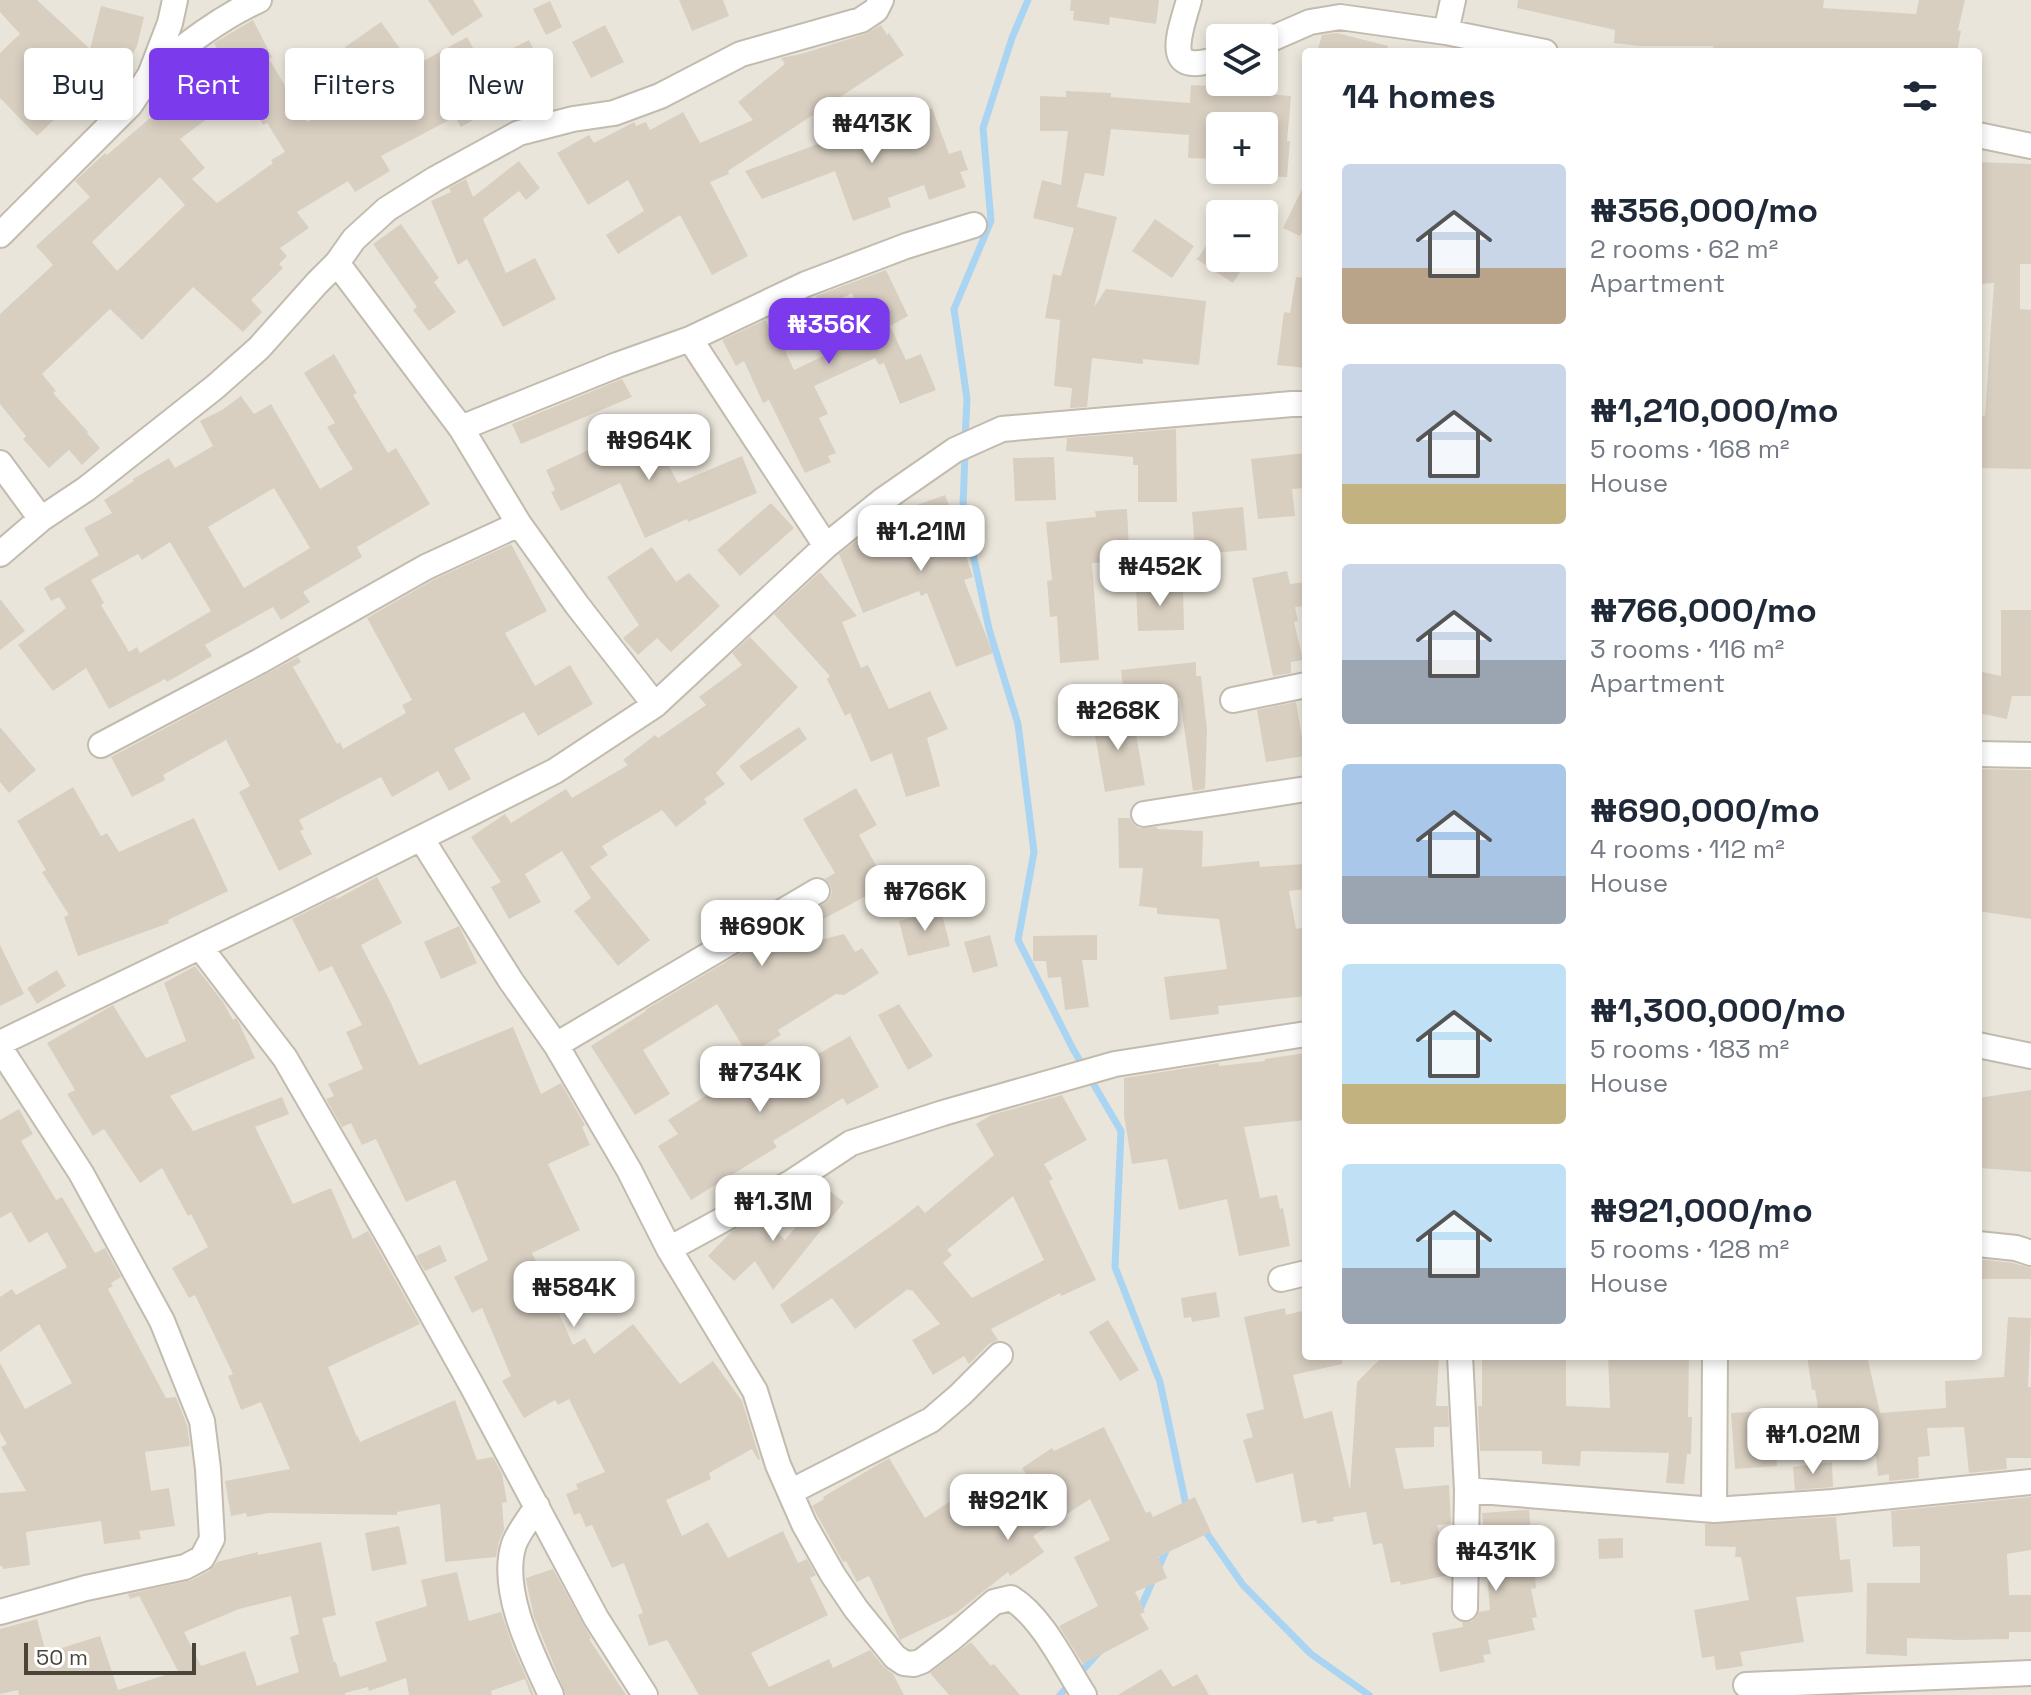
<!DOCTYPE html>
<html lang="en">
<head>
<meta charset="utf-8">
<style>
	:root { --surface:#fff; --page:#f6f6f7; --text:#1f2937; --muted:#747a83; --accent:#7c3aed }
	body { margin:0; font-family:"Space Grotesk",sans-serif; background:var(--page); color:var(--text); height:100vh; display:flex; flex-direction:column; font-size:30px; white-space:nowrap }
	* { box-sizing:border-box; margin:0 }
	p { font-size:26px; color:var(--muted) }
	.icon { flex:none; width:44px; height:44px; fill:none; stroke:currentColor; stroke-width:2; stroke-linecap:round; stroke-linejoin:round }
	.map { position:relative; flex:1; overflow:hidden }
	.sheet { position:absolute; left:1302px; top:48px; width:680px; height:1312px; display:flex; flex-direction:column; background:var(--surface); border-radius:8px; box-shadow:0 4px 12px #0003 }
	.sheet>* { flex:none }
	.hud { position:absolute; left:24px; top:48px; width:760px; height:72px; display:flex; gap:16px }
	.fabs { position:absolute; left:1206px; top:24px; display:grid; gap:16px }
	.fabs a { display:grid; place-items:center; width:72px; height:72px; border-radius:8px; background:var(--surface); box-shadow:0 4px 12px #0003; font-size:40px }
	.scale { position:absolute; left:24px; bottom:20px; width:172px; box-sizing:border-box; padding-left:8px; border:4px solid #4b4439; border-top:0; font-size:22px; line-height:28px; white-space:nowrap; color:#4b4439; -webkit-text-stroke:6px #fff; paint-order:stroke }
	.price { position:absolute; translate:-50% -68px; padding:0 18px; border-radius:16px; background:#fff; color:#222; font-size:26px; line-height:52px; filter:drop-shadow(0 2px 4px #0008) }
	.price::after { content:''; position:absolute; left:50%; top:48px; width:24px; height:18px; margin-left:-12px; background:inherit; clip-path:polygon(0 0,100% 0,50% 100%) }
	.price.on { background:var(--accent); color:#fff }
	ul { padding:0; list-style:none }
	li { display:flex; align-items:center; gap:24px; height:200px; padding:0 40px }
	li span { display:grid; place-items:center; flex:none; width:224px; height:160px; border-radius:8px; color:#555 }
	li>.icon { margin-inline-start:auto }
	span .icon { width:96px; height:96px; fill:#fffc; stroke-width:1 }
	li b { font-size:34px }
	h2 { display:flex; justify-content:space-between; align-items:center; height:96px; padding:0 40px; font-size:34px }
	.tag { padding:0 28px; border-radius:8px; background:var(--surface); box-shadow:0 4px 12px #0003; font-size:28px; line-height:72px }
	.tag.on { background:var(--accent); color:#fff }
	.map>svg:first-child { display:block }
	.residential { fill:#eae5da; fill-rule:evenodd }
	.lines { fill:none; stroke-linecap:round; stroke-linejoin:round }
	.stream { stroke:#a9d4f2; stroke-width:7 }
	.building { fill:#d8cfc1; fill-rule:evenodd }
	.minor-casing { stroke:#c2bbae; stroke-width:28 }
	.minor { stroke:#fff; stroke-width:24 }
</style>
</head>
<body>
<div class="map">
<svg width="2031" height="1695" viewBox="0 0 2031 1695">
	<rect width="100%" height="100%" fill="#f6f3ec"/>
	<path class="residential" d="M0,0H2031V1695H0ZM1220,38H1264V82H1220ZM1306,52H1978V1356H1306ZM1220,126H1264V170H1220ZM1220,214H1264V258H1220Z"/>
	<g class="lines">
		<path class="stream" d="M965,441L967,399L954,309L991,221L983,128L1012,38L1028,0
			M965,453L963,507L989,629L1018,724L1034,852L1018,940L1073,1049L1121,1131L1115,1267L1160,1382L1186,1505L1184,1509
			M1203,1528L1243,1585L1311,1654L1369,1695
			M1138,1611L1141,1607L1168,1546
			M1060,1695L1099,1652"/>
	</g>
	<path class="building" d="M0,0H37L90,49L101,6L144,17L137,46L123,73L96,106L81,94L37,136L0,98V53L20,34L0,12Z
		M428,0H473L483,16L452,36Z
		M679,0H723L729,16L692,31Z
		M1071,0H1159L1156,24L1110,17L1109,25L1073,20L1074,11H1070Z
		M1518,0H1824L1823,8L1916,14L1919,0H1965L1958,30L1961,31L1957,52H1782V50L1714,52L1713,46H1640L1614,43L1615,30L1517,8Z
		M550,1L562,27L546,35L533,9Z
		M253,20L272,57L269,59L307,122L370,85L345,47L381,22L411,64L416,61L418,64L467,37L482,64L529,40L550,83L517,99L515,97L461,127L455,117L381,156L390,171L355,192L348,181L297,212L309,228L280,248L287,256L279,264L283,268L251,300L262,312L243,332L193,287L142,340L110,309L42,374L56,391L53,393L88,432L87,433L100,448L82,465L69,450L49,468L23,439L26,436L0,404V314L53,265L36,246L90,197L75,181L105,153L107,155L157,112L155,110L223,59L214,43ZM244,91L263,125L267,123L285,152L271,160L273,163L217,203L192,179L205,168L180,139ZM160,177L185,205L117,271L92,242Z
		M605,25L624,62L591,78L572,42Z
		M881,25L887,35L889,33L904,55L728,171L729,174L710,182L748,256L712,275L680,215L618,254L606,235L644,211L628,180L588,205L557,153L589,135L594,143L634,122L636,126L646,122L650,130L683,112L700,143L753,120L738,102L785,64L781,58L801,54L865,34Z
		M1337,33L1388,46L1387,52H1317L1322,35Z
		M1191,85L1230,87L1229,91L1291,96L1287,141H1290L1287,177L1264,176V126H1220V159L1188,158L1189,135L1111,129L1104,176L1085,173L1077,207L1117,217L1094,307L1106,289L1206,301L1199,365L1143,359V364L1092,358L1087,407L1070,408L1072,388L1054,386L1060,320L1045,318L1053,274L1061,276L1074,228L1033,218L1042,180L1061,185L1068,131H1040V96L1066,97V91L1111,93V97L1190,103Z
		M932,108L949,154L961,150L968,170L960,172L966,187L929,200L924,185L888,198L891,207L853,221L835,171L762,199L745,171L872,124L874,128Z
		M519,161L540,188L526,200L519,191L483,219L506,273L535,258L556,299L503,327L467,259L458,265L431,201L451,192L449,188L466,179L473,197Z
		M1978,162L2031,164V264H2020V309L2031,310V469L1978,468V415L1985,416L1994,283L1978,284Z
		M1306,181V225L1300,236L1283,228Z
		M1155,219L1194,246L1172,278L1132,251Z
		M401,224L439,278L434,282L456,312L429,331L413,310L417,307L373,244Z
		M1220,224V258H1249L1233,283L1195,258H1198Z
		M886,270L908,316L890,326L906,360L921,354L936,390L900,404L884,363L879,365L875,358L814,386L828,414L819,418L836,453L828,456L831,462L805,473L769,400L763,403L744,361L736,366L722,340L765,320L779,348L783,346L794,370L865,336L863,332L868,329L852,293L822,309L816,296Z
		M1296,277L1306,278V368L1277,365L1284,312L1290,313Z
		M334,354L357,393L353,395L388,453L396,448L430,504L357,547L362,557L303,592L310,602L281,620L273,607L205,645L212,656L167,682L165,679L109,709L86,668L53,691L18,645L66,608L59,597L51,601L44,588L99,555L84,528L112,513L104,500L134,481L133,479L169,458L175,468L213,446L200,421L222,410L241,396L254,414L271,404L320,489L353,469L327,427L335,423L304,373ZM274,488L310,548L244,588L208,527ZM170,542L211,611L140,653L137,647L129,652L101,605L104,603L91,580L138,554L142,560Z
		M622,379L632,397L521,444L512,424Z
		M646,423L678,483L742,456L757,493L688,522L687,519L645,538L620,483L561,511L551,492L555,490L546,470Z
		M1176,429L1177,502H1138V465H1133V457L1066,451L1067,438Z
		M1306,453V488L1292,489L1295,516L1258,519L1251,459Z
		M1054,457L1056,500L1015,501L1013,458Z
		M945,495L969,555L966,556L973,577L964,580L993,653L956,667L927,593L921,596L919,591L863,613L839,554L872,528L891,520V518L910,511L909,508Z
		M771,503L794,528L740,576L717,550Z
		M1243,507L1247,550L1213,553V549L1195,550L1192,512Z
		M1127,509L1129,549H1125L1126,562L1092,563L1099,660L1060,663L1057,616L1050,617L1047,581L1052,580L1046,522L1096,517L1095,511Z
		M511,544L547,611L505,633L535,686L570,665L593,704L538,736L524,712L454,749L471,779L449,791L438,771L392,797L381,777L299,820L304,829L300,831L312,854L279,871L239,792L250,786L226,740L163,775L165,780L132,797L111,757L298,657L301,662L293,667L337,744L340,742L343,749L406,713L402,705L412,700L367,618L433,580Z
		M652,547L676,582L689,573L720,606L671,652L657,638L638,655L623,638L639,625L607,577Z
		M1287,571L1290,584L1306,582V606L1295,607L1298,621L1294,622L1303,660L1291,662V673L1273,676L1252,578Z
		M820,572L857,616L842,622L861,668L868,665L889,709L930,691L948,729L927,738L940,786L906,797L892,753L871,762L850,713L845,716L827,679L830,676L774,614Z
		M1183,586L1184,630L1138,631L1136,587Z
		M0,599L25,631L0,650Z
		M2001,610H2031V696H2012L2007,719L1978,713V671L2001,676Z
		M750,637L798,687L716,773L725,784L704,799L707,803L676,827L662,810L602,846L608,855L590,867L650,940L618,966L574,911L591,898L562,851L525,874L541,902L509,919L491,887L501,882L471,837L505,814L511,823L566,789L572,798L628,765L623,760L655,735L658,738L706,705L699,697L742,665L732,653Z
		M1196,662V676H1201L1207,730L1205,789L1193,791L1180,698L1125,704L1121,670Z
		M1296,702L1305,756L1266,762L1257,710Z
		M1132,711L1145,785L1105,792L1092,718Z
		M0,727L36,770L9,793L0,782Z
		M799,727L807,739L751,781L739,766Z
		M1978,769L2031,770V919L1978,911Z
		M73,787L101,836L107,833L119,852L194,818L228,891L168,920L169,923L78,956L64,917L69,915L42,872L46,870L17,821Z
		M856,788L877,825L859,835L882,876L873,881L877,890L770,948L772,952L844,934L855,952L862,948L879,973L844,995L836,994L778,1030L781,1035L748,1055L717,1004L643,1050L670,1094L635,1115L591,1046L646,1011L645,1010L825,903L830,898L832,892L830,884L825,879L835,873L803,819Z
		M1118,818H1130L1133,824L1139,828L1157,827V829L1203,831L1202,867L1259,861L1260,867L1306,864V889L1289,891L1296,929L1306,927V996L1218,1006L1219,1014L1170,1020L1164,977L1227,969L1219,919L1157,914V908L1139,906L1143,868H1119Z
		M377,877L402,923L361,945L390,1001L419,1065L513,1027L541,1094L561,1083L585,1125L582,1127L590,1145L548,1164L580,1230L532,1253L573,1345L585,1338L594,1354L633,1324L680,1384L713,1361L742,1401L760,1459L758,1460L752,1449L709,1473L711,1479L666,1500L682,1536L708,1522L728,1558L783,1531L798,1563L807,1559L816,1575L810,1578L828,1615L751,1653L769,1687L829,1659L833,1668L870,1650L884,1667L893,1674L904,1695H699L667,1640L649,1646L638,1615L643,1613L624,1563L612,1568L592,1525L586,1527L580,1513L574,1515L566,1494L578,1489L576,1484L605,1472L569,1399L558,1405L555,1400L524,1418L502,1381L511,1376L482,1308L472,1313L454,1277L488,1260L455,1180L406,1202L376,1139L362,1145L351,1123L342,1127L326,1099L334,1096L328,1084L363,1069L346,1032L362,1025L332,966L319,972L292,919L336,897L337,899Z
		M941,910L950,946L908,956L899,921Z
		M459,926L477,963L441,979L424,942Z
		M990,935L998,966L973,973L964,942Z
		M1097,935V960H1082L1089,1007L1065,1010L1061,977L1048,978L1046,961H1033V936Z
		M0,945L24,994L0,1006Z
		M195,966L223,1002L233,1020L236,1018L238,1021L255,1058L170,1096L193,1131L282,1097L289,1114L255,1127L293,1204L331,1188L353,1239L368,1231L420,1324L328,1367L357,1437L358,1436L360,1442L455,1400L477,1460L493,1457L502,1474L507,1502L502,1503L504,1530L499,1541L496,1557L445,1562L440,1504L397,1512V1515L269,1513L247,1517L246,1513L231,1516L225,1481L290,1469L261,1402L241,1410L228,1376L233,1374L195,1295L189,1298L172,1268L208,1247L191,1214L188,1216L162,1168L140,1183L104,1129L93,1136L67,1094L75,1090L47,1043L113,1005L146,1058L186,1041L164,983Z
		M57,970L66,986L37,1004L27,988Z
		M899,1004L933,1056L908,1070L878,1015Z
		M850,1036L879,1087L847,1105L843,1098L773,1141L777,1147L691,1200L658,1146L678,1134L668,1120L756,1064L764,1078L796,1060L799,1065Z
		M1306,1053V1120L1244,1127L1260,1198L1277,1195L1280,1209L1283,1208L1290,1246L1239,1256L1227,1199L1179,1210L1167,1159L1132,1164L1124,1115V1078L1219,1063V1066L1265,1061V1059Z
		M2031,1090V1172L1979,1168L1978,1098Z
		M1062,1095L1087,1140L1044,1164L1053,1179L1049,1181L1096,1280L1061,1296L1060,1293L991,1329L998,1340L989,1344L969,1364L964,1356L933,1375L912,1340L940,1324L912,1290L910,1291L908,1289L855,1329L832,1298L792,1324L780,1305L898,1221L918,1205L925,1213L994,1155L976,1124L991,1115ZM1013,1196L1044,1260L972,1298L943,1263L952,1255L947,1250Z
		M19,1109L33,1134L21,1141L56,1200L62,1197L95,1253L105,1248L121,1277L111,1283L113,1286L108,1289L166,1398L176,1397L187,1425L190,1446L145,1452L151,1491L169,1488L175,1526L139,1531L141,1539L104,1544L101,1521L26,1532L30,1565L3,1569L2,1566H0V1493L26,1491L1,1447L7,1444L0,1432V1363L25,1409L72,1383L39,1324L0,1352V1297L12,1289L16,1295L67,1267L47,1232L29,1243L11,1212L0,1218V1120Z
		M827,1189L844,1202L773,1290L755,1261L734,1281L708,1256L731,1232L761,1216L785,1240Z
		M440,1245L447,1261L425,1271L416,1256Z
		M1978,1259L2013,1263L2031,1268V1279H1978Z
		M1216,1292L1220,1317L1192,1322L1191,1317L1184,1318L1181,1298Z
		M1285,1308L1286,1315L1306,1310V1356H1342V1364L1293,1375L1304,1419L1332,1411L1350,1490L1357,1382L1383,1356H1439L1436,1406H1448L1449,1427H1434V1447L1395,1448L1404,1489L1449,1485L1451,1524L1437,1525L1449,1575L1401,1585L1400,1581L1391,1583L1382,1543L1373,1545L1366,1512L1333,1517L1334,1521L1317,1524L1316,1520L1302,1523L1293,1473L1256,1483L1243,1440L1253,1437L1246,1414L1264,1409L1244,1317Z
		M2008,1317L2031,1318L2028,1387H2031V1458H2006L2007,1469L1969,1473L1964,1427L1927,1428L1930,1456L1918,1457L1919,1478L1889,1481V1474L1878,1476L1876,1456L1843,1459L1838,1417L1820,1420L1815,1390H1812L1807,1356H1867L1880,1413L1946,1408L1945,1381L2004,1377Z
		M1108,1320L1139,1370L1120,1381L1089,1332Z
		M1608,1356H1689L1688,1417H1692L1691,1454H1687L1684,1484L1666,1483L1669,1453L1581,1451L1580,1466L1542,1464V1451H1480L1478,1406H1482V1357L1566,1358V1406L1610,1408Z
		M1769,1411V1422H1774L1777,1466L1735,1469L1731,1413Z
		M1104,1427L1146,1513L1150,1511L1153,1517L1195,1497L1211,1532L1158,1557L1167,1578L1135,1592L1145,1612L1140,1614L1149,1629L1083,1664L1059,1626L1098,1606L1074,1557L1110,1540L1090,1499L1033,1536L1044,1552L1010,1576L1008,1572L956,1613L900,1640L869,1576L857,1582L846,1561L843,1562L812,1506L824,1499L823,1497L889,1458L925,1518L978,1483L1008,1528L1045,1503L1022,1468L1052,1448L1054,1451Z
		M1832,1462L1833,1487L1795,1490L1793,1467Z
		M2031,1497V1550L2007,1554L2009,1595H2031V1632H2009V1639L1959,1640L1907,1638V1656L1866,1654L1867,1583H1920V1546L1893,1547L1891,1511Z
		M1524,1510H1529L1536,1588L1531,1589L1537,1617L1532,1618L1535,1630L1488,1640L1491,1654L1483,1655L1485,1662L1440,1672L1432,1633L1463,1627L1462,1622L1472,1621L1477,1616L1479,1612L1490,1610L1482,1513Z
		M1836,1517L1840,1560L1850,1559L1853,1592L1796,1597L1804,1642L1740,1652L1743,1666L1716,1670L1714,1656L1702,1658L1694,1610L1749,1600L1741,1557H1735L1736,1547L1705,1546V1524Z
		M399,1526L407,1564L372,1571L365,1533Z
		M1623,1538V1558L1599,1559L1598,1539Z
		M321,1542L336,1615L322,1618L334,1662H336L340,1677L387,1661L375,1622L427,1606L421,1580L457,1572L469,1621L501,1612L513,1647L534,1695H531L525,1679L491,1691L492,1695H409L406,1678L369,1691L368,1687L345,1693V1695H19L18,1690L0,1694V1629L37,1619L46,1653L100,1636L118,1690L178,1671L139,1596L130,1599L128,1594L192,1580L209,1571L217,1562L258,1552V1555ZM291,1596L299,1634L290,1637L299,1672L257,1686L245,1651L201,1666L184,1632L239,1609Z
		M553,1569L591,1638L589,1639L626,1695H566L534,1617L526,1580V1578Z
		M971,1642L991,1666L994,1664L1020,1695H949L930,1673Z
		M1161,1669L1173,1687L1197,1674L1209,1695H1118Z"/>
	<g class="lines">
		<defs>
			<path id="minor" d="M1189,0C1179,36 1161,78 1220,58
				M1446,32L1453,0
				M1264,42L1310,22L1340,17L1446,32L1545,52
				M153,72C186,44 220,18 259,0
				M1978,135L2031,146
				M0,235L130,105L150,75L170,23L175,0
				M337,263L461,428L519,524L577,605L655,705
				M690,339L826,546
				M461,428L617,365L690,339L806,284L906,246L974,225
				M0,463L41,519
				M0,554L41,519L86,489L215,387L259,348L317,283L337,263L354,239L387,209L435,179L519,133L573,119L614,113L660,96L741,54L861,20L876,10L881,0
				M1233,700L1306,685
				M101,745L260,661L426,567L519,524
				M1978,754L2031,755
				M1144,814L1306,789
				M421,838L511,981L556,1045L629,1170L669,1249L755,1391L778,1465L804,1524L833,1575L856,1609L895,1657L904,1663L914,1664L922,1661L951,1639L994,1602L1011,1598C1042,1617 1064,1664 1084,1695
				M200,947L285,1058L391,1241L472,1386L596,1618L645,1695
				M0,1043L295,901L555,771L655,705L826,546L883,500L955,450L1002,429L1292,404H1306
				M556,1045L817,891
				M1978,1045L2031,1056
				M0,1048L81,1173L162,1321L202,1421L208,1469L212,1539L202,1558L185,1567L86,1588L0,1612
				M1978,1244L2016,1248L2031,1253
				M669,1249L792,1182L851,1143L943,1113L1115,1064L1306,1034
				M1281,1279L1306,1273
				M1460,1356L1467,1490L1465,1608
				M1467,1490L1714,1510L1833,1502L2031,1482
				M790,1492L931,1420L960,1395L1000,1355
				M537,1506C530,1518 519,1531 514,1544C499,1590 532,1654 551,1695
				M1714,1510L1715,1356
				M1746,1685L2031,1673"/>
		</defs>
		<use href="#minor" class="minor-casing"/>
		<use href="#minor" class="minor"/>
	</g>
</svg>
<div class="fabs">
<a><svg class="icon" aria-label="layers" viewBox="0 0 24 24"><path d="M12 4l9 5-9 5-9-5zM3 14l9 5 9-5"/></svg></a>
<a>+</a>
<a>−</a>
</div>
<div class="scale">50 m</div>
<b class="price" style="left:872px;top:165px">₦413K</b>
<b class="price on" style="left:829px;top:366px">₦356K</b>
<b class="price" style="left:649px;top:482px">₦964K</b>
<b class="price" style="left:921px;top:573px">₦1.21M</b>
<b class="price" style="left:1160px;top:608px">₦452K</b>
<b class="price" style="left:1118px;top:752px">₦268K</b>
<b class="price" style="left:925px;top:933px">₦766K</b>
<b class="price" style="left:762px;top:968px">₦690K</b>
<b class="price" style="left:760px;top:1114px">₦734K</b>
<b class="price" style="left:773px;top:1243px">₦1.3M</b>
<b class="price" style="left:574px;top:1329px">₦584K</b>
<b class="price" style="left:1813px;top:1476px">₦1.02M</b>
<b class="price" style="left:1008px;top:1542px">₦921K</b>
<b class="price" style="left:1496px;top:1593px">₦431K</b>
<div class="hud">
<a class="tag">Buy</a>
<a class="tag on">Rent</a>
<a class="tag">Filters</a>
<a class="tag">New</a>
</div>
<section class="sheet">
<h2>14 homes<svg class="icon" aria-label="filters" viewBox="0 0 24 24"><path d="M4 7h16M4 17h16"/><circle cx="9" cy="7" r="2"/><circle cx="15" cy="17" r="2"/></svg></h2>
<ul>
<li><span style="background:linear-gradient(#c9d6e8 65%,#b9a48a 0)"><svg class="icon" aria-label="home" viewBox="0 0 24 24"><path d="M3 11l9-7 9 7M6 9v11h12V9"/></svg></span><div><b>₦356,000/mo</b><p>2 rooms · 62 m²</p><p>Apartment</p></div></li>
<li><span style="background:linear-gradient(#c9d6e8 75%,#c2b280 0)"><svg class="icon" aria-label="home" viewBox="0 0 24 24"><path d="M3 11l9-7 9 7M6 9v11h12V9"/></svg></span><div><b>₦1,210,000/mo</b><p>5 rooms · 168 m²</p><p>House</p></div></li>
<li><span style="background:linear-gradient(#c9d6e8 60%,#9aa5b1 0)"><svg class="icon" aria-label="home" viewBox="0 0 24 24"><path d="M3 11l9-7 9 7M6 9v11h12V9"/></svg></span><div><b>₦766,000/mo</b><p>3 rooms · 116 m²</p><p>Apartment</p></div></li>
<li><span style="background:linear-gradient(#a9c7e8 70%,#9aa5b1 0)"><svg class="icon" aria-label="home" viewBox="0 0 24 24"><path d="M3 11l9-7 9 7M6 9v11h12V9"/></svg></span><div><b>₦690,000/mo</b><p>4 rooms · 112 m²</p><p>House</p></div></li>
<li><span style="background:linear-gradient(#bfe0f5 75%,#c2b280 0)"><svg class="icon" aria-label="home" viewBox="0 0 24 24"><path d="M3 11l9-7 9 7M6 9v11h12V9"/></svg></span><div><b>₦1,300,000/mo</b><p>5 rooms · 183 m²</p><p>House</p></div></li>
<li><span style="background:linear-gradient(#bfe0f5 65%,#9aa5b1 0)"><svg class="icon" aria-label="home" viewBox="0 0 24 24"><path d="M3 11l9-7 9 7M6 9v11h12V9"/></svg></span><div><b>₦921,000/mo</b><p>5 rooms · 128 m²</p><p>House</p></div></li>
</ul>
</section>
</div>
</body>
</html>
